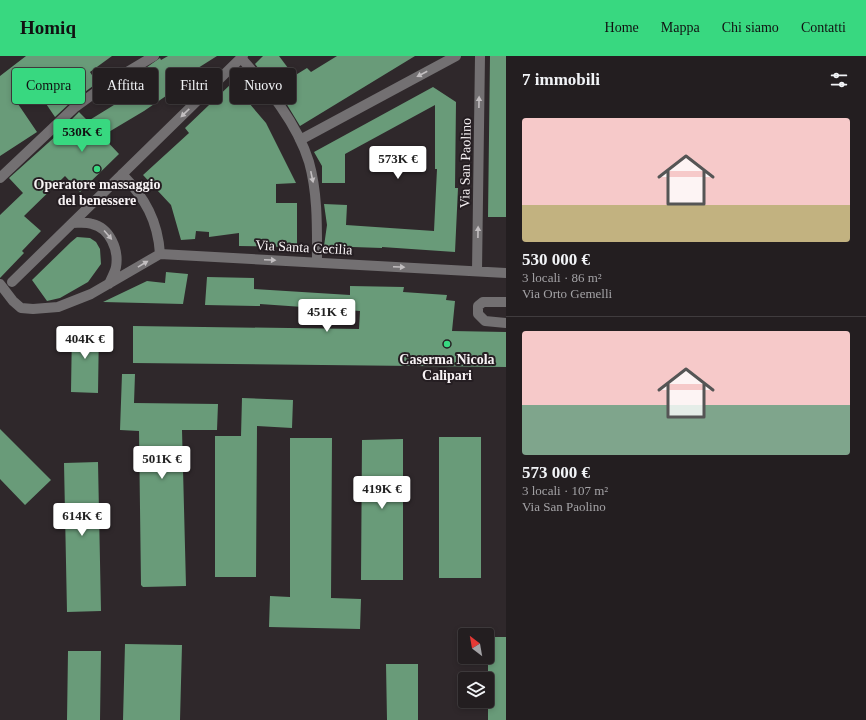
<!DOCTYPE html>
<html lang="it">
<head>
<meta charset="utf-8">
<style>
	:root { --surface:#231e20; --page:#2f2b2d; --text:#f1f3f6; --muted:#a3a2a5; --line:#403c3e; --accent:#38d880 }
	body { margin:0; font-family:Georgia,serif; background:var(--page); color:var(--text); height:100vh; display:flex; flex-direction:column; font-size:15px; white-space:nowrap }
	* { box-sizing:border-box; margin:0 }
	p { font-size:13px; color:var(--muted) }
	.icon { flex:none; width:22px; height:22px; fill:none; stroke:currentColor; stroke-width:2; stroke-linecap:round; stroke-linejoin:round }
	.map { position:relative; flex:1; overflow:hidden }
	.drawer { display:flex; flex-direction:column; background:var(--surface); width:360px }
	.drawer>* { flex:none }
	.top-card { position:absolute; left:12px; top:12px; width:380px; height:36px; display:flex; gap:8px }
	.needle { width:26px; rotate:329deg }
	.controls { position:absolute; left:458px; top:572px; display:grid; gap:8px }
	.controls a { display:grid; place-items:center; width:36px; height:36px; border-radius:4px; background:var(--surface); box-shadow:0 2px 6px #0003,0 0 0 1px var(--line); font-size:20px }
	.price { position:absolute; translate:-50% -34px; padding:0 9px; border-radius:4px; background:#fff; color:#222; font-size:13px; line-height:26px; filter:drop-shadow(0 1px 2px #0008) }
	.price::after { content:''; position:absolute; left:50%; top:24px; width:12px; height:9px; margin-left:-6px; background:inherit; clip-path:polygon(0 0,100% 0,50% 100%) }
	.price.active { background:var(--accent); color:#111 }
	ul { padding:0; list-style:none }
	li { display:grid; align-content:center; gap:8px; height:212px; padding:0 16px }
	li+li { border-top:1px solid var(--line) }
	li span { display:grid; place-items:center; height:124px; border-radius:4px; color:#555 }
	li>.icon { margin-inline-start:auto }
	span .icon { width:72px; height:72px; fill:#fffc; stroke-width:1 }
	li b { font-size:17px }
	h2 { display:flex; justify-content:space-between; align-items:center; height:48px; padding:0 16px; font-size:17px }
	.chip { padding:0 14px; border-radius:4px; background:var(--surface); box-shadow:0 2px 6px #0003,0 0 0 1px var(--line); font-size:14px; line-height:36px }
	.chip.active { background:var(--accent); color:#111 }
	header { display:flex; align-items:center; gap:24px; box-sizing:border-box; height:56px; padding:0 20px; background:var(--accent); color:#111 }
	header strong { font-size:19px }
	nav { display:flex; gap:22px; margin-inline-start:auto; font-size:14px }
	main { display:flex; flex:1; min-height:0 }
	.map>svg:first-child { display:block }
	.building { fill:#699b79 }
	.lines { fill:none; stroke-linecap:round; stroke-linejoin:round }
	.street { stroke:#737072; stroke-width:10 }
	.oneway { fill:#c2bec0 }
	.poi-dot { fill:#38d880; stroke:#251e22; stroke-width:1.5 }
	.labels { text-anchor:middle; stroke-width:4; stroke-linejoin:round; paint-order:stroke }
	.street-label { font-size:14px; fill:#f7f2f4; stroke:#251e22 }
	.poi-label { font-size:14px; font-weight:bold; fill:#f7f2f4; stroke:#251e22 }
</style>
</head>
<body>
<header>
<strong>Homiq</strong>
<nav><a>Home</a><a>Mappa</a><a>Chi siamo</a><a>Contatti</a></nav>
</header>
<main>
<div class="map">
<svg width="506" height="664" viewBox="0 0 506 664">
	<rect width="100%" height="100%" fill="#2f282b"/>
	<path class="building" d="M26,0H112L90,16L97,27L70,47L55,61L34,30L16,45L37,76L0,100V20Z
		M168,0H217L179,24L182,29L144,55L102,80L119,98L80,136L65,120L24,160L41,175L22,195L24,197L0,222V159L23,137L9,122L67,70L66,69L79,56L88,65L148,28L140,16L160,2L161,4Z
		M263,0H279L294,20L307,12L311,16L337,0H415L300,70L286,47L255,8Z
		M490,0H506V161H488Z
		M232,27L266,67L296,127L276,128V147H297V191L239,190V177L209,181V176L196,175L195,183L181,184L171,149L143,119L189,77L185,72Z
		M433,31L456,46L455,132H458L455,196L382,191V192L324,190L327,169L324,148L347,149L346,169L434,175L437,113H435V49L345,98V127H322V110L314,96Z
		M77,181L90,182L96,186L100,193L101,208L88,226L60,242L47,245L32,224L71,186Z
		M166,216L188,218L183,248L103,246L147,225L165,227Z
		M207,221L254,222V233L350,239V230L404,231L403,236L447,239L446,244L455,245L452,275L506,276V311L133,307V270L359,273L360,255L260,248V250L205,249Z
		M72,271H99L98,337L71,336Z
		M122,318H135L134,347L218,348L217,374H182L186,530L143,531L141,529L139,375L120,374Z
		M242,342L293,344L292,372L257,370L256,521H215V380H241Z
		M0,373L51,424L25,449L0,423Z
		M439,381H481V522H439Z
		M290,382H332L331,542L361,543L360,573L269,571L270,540L290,541Z
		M403,383V524H361L362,384Z
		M98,406L101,555L67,556L64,407Z
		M488,581H506V664H488Z
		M125,588L182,589L180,664H123Z
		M68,595H101L100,664H67Z
		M386,608H418V664H387Z"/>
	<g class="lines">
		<path class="street" d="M241,2C268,32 297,67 309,106C318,138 317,173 317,206
			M300,84L456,0
			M122,118C145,142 158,165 160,198
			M0,122L74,52L107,28L154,0
			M73,167C79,167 86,166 92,168C110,172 119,194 116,211C115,216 111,223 109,228
			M477,215L480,0
			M12,226L243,0
			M0,228L13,245L21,252L33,253L58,251L91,238L160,198L506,217
			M506,246H483L478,250V258L485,265L506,267"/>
	</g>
	<defs><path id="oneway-solid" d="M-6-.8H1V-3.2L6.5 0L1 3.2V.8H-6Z"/></defs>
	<g class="oneway">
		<use href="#oneway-solid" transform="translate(422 18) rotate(152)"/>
		<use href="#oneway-solid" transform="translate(479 46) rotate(-89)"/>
		<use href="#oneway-solid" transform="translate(185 57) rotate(136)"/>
		<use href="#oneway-solid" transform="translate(312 121) rotate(78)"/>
		<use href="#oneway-solid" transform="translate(478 176) rotate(-89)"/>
		<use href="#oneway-solid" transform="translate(108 179) rotate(49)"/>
		<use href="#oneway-solid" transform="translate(270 204) rotate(3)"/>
		<use href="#oneway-solid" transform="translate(143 208) rotate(-31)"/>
		<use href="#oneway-solid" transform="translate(399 211) rotate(3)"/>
	</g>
	<g class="poi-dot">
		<circle cx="97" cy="113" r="4"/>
		<circle cx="447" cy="288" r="4"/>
	</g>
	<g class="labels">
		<g class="street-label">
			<text transform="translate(465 107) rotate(-89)" y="5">Via San Paolino</text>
			<text transform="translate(304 191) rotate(3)" y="5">Via Santa Cecilia</text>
		</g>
		<g class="poi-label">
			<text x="97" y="133">Operatore massaggio<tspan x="97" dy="16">del benessere</tspan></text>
			<text x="447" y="308">Caserma Nicola<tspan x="447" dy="16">Calipari</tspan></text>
		</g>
	</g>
</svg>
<div class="controls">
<a><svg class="needle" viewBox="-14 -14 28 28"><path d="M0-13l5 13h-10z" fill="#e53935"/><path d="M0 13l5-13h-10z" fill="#a3a2a5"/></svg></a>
<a><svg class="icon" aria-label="layers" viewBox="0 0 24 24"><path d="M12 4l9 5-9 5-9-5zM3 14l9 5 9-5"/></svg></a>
</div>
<b class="price active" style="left:82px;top:97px">530K €</b>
<b class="price" style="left:398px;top:124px">573K €</b>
<b class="price" style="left:327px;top:277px">451K €</b>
<b class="price" style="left:85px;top:304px">404K €</b>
<b class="price" style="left:162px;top:424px">501K €</b>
<b class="price" style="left:382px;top:454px">419K €</b>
<b class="price" style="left:82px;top:481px">614K €</b>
<div class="top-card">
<a class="chip active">Compra</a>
<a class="chip">Affitta</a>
<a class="chip">Filtri</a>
<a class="chip">Nuovo</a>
</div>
</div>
<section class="drawer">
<h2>7 immobili<svg class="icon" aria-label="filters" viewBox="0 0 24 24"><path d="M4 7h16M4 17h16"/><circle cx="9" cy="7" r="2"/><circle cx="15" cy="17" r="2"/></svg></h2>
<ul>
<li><span style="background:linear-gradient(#f6c9c9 70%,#c2b280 0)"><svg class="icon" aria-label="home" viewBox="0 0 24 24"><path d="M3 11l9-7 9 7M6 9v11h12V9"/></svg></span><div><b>530 000 €</b><p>3 locali · 86 m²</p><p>Via Orto Gemelli</p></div></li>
<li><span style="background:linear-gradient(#f6c9c9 60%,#7fa58c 0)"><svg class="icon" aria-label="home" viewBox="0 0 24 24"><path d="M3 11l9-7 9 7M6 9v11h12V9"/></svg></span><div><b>573 000 €</b><p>3 locali · 107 m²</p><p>Via San Paolino</p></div></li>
</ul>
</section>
</main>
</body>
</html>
